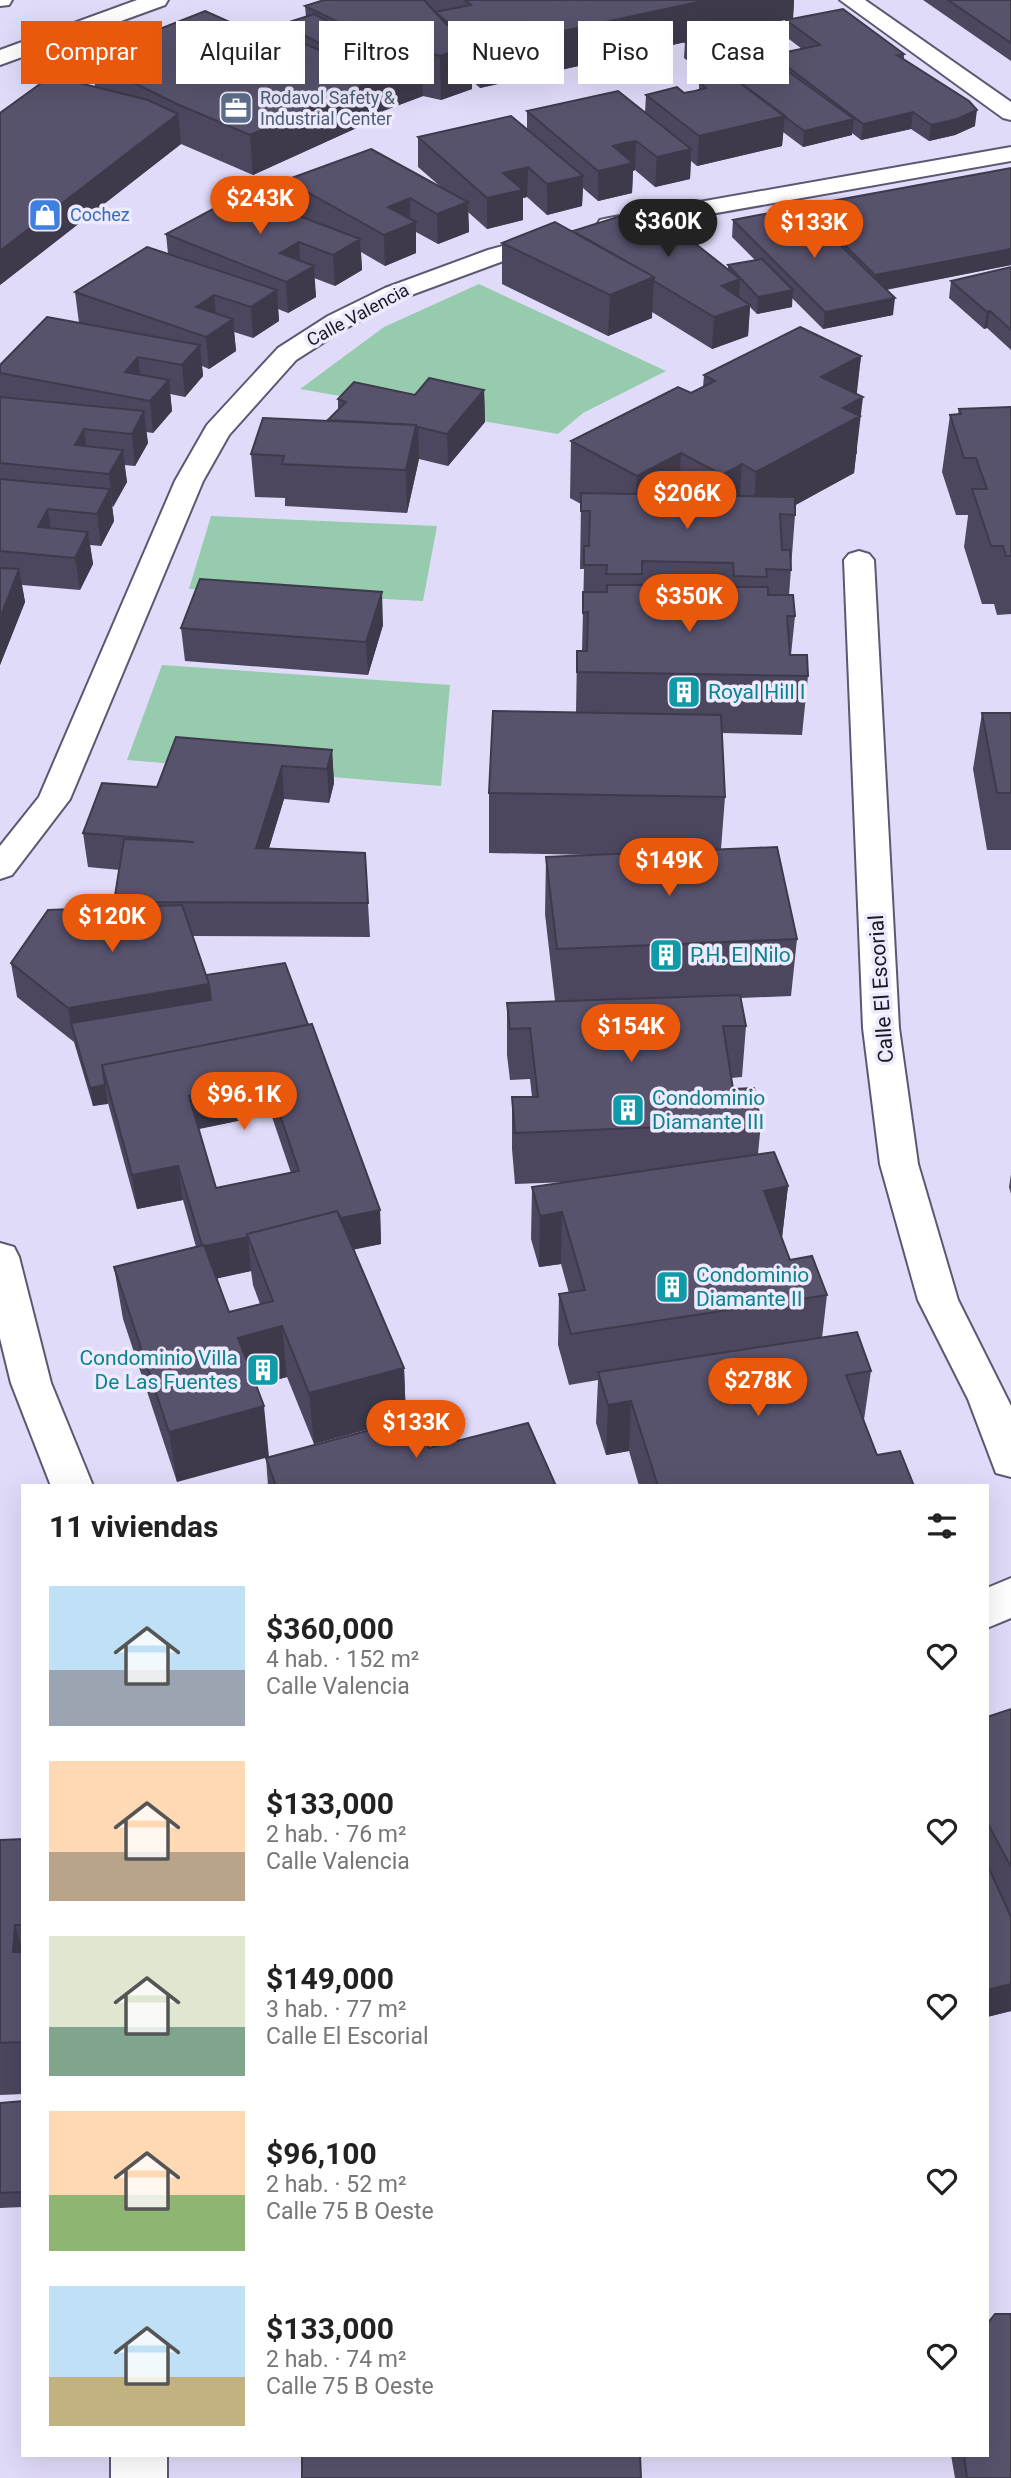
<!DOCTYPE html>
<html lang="es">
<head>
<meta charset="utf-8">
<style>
	:root { --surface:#fff; --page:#f2f2f2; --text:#222; --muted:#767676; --accent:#ea580c }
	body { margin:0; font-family:Roboto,sans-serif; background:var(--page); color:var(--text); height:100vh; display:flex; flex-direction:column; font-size:26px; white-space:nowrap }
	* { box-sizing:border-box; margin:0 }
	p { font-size:23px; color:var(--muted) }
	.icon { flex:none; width:38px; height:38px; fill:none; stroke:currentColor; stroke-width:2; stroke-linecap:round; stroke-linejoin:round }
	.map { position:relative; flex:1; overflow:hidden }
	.details { position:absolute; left:21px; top:1484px; width:968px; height:973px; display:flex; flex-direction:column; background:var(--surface); border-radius:0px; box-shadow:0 7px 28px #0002 }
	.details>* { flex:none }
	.hud { position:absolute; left:21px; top:21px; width:970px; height:63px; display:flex; gap:14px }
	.price { position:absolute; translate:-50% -60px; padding:0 16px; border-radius:24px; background:var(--accent); color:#fff; font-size:23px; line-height:46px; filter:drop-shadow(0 2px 4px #0008) }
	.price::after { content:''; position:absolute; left:50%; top:42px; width:21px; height:16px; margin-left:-10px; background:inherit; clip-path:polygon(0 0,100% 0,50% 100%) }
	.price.current { background:#222; color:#fff }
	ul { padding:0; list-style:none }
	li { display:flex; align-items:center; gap:21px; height:175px; padding:0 28px }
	li span { display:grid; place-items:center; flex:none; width:196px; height:140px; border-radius:0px; color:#555 }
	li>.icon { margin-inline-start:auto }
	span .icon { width:84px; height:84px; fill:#fffc; stroke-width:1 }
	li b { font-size:30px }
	h2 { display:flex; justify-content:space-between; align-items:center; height:84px; padding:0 28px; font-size:30px }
	.chip { padding:0 24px; border-radius:0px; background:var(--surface); box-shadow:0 7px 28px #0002; font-size:24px; line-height:63px }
	.chip.current { background:var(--accent); color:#fff }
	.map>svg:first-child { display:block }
	.green { fill:#96cbae }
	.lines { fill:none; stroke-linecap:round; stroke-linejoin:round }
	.minor-casing { stroke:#5d5872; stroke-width:4 }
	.major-casing { stroke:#5d5872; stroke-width:4 }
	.minor { fill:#fff; fill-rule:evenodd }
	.major { fill:#fff; fill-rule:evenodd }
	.wall { fill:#4c475e; fill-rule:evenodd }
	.shaded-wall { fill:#3e3a4c }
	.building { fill:#58536d; stroke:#3e3a4c; stroke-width:2; fill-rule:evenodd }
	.labels { text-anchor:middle; stroke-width:7; stroke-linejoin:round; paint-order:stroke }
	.far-service-label { font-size:18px; fill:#4e5e75; stroke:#eeeafd; text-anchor:start }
	.far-shop-label { font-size:18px; fill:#366cbe; stroke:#eeeafd; text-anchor:start }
	.far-street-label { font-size:18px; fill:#1b1823; stroke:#eeeafd }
	.culture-label { font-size:21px; fill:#0d838f; stroke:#eeeafd; text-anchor:start }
	.street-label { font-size:21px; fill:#1b1823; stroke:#eeeafd }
</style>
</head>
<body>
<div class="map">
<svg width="1011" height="2478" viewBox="0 0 1011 2478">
	<rect width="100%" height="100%" fill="#e1dbfa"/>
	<path class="green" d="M479,284L666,371L583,413L558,434L300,389L384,327Z
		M211,516L437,526L423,601L189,589Z
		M162,665L450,685L441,786L127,760Z"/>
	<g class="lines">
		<defs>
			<path id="minor" d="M840,0H865L1011,102V120L1003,118Z
				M1011,147V161L609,232L600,230L597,225L600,220L609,218Z
				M554,232L563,234L566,239L563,244L506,260L403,298L346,328L296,360L229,435L203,481L70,799L12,875L0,879V846L39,797L175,481L207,425L278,348L328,316L385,288L488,250Z
				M859,551L869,554L874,560L899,1028L918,1164L958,1300L1011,1406V1477L996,1473L968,1399L918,1300L880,1164L863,1028L844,560L849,554Z
				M0,1243L14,1247L19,1257L51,1383L93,1486H51L11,1383L0,1338Z
				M1011,1578V1618L987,1628V1588Z
				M111,2455H167V2478H111Z"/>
			<path id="major" d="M0,0H12L9,5L0,6Z
				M137,0H168L165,5L0,65V50Z"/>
		</defs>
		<use href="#minor" class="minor-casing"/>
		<use href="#major" class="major-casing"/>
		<use href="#minor" class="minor"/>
		<use href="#major" class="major"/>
	</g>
	<path class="wall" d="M324,0H794L793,18L733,32L772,60V55L802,49L785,36L786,20L904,54V59L975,126L955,135L929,141L911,129L861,140L852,133V135L803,147L783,132L782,146L697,166L691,161L690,179L655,187L635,170L633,171L632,193L598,201L583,188L582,206L547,215L527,197L523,198V220L487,229L468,212L469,232L438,244L416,232V253L385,266L361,252L362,270L335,286L314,278L316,297L288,313L278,309L279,321L253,338L234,332L236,351L209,369L202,366L203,376L185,397L170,394L172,411L153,433L146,432L148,443L135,466L124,465L127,482L113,507L112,506L114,521L101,546L90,545L93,564L80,590L22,585L25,602L0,665V365L79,323L75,292L168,254L166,234L299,216L288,210L286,180L441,187L418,167V137L527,129V111L645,112L646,95L684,93L699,90V82L713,79L684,58L685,42L480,88L472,81V89L441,100L423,96L383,111V116L253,175L181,144L0,285V113L95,87L93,63L100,61L99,53L261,36L284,35L283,24L306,17L305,6Z
		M923,0H1011V61Z
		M805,206L1011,265L886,290L893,315L823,329L792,298V307L757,314L750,307L748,336L712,349L652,312V318L608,336L502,284V243L573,232L728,270V265L755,260L732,237L733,220L804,211Z
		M1011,267V350L987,328L984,329L949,298L951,281Z
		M861,356L856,394L857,454H856L854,473L795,505V515L789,595L795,616L791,655L808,676L802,735L722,733L725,797L721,849L797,939L791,996L741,998L746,1026L742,1077L731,1078L733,1089L761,1123L758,1154L788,1186L782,1237L790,1260L827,1295L822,1338L871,1371L864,1420L877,1455L914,1486H639L629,1451L606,1455L596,1423L598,1380L569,1385L558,1345L559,1294L569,1293L561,1264L539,1267L531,1239L532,1187L568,1182L515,1184L512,1149V1097H532L530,1079L510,1080L507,1055V1003L555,1001L545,914L546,857L592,855L489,853V793L576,713L577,651H582L584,569H580L581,504L570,498L571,441L691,393L703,387L704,375Z
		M484,390L485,422L448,466L419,459L407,513L285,506V498L255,497L251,454L328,421L338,410V399Z
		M1011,407V614L997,615L994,604H982L964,547L968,516V515H956L942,472L950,415L958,414L959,409Z
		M383,625L368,675L185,661L181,628Z
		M982,713H1011V850H987L973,769Z
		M332,750L334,783L329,803L284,799L269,848L365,853L370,937L193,936L206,975L308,1025L380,1210L381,1244L354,1249L404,1368L406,1419L314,1444L287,1377L256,1385L177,1482L123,1319L114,1267L196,1247L183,1200L137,1209L108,1103L93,1106L74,1042L17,997L11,963L115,907L114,902L120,870L88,867L83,833L157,787ZM271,1114L291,1173L216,1188L199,1129ZM251,1271L253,1285L260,1304L229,1312L217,1278Z
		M1011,1174V1194L1009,1187Z
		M429,1448L556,1486H268L266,1458Z
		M1011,1709V2011L987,2017V1717Z
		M23,1839V2094L0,2095V1840Z
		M23,2101V2207L0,2208V2103Z
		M951,2455H987L1011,2478H955Z"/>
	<path class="shaded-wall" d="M707,0H794L793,18L480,88V49Z
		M472,45V89L441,100L440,56Z
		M422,51L423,96L383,111V116L253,175L250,135L375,80V69Z
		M977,110L975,126L955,135L929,141L931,125Z
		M913,112L911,129L861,140L863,124Z
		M178,114L181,144L0,285V251Z
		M785,116L782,146L697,166L699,136Z
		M854,119L852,135L803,147L804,131Z
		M636,141L635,170L633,171L632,193L598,201V171L613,146Z
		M691,149L690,179L655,187L657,157Z
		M528,167L527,197L523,198V220L487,229V198L503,173Z
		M583,176L582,206L547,215V184Z
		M410,198V224L416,222V253L385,266L384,235L388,207Z
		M468,202L469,232L438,244L437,214Z
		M360,239L362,270L335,286L333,255Z
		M299,242L301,273L280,253Z
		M1011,249V265L873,292L875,275Z
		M314,266L316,297L288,313L286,282Z
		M654,277L652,318L608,336L610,295Z
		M740,279L738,309L750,305L748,336L712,349L714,317L722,286Z
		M277,290L279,321L253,338L251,307Z
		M793,290L792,307L757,314L758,297Z
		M214,295L217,326L196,307Z
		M895,298L893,315L823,329L825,312Z
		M990,311L987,328L984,329L987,312Z
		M233,319L236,351L209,369L206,337Z
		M200,345L203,376L185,397L182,365Z
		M861,356L856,401L863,397L854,473L752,529L756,472L821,377Z
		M138,357L142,388L125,372Z
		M169,380L172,411L153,433L150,401Z
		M484,390L485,422L448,466L447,434Z
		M144,411L148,443L135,466L132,434Z
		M416,425L418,427L419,459L407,513L406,470Z
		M84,429L88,461L75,445Z
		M123,450L127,482L113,507L109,474Z
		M681,453L678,510L634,534L637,476Z
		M742,464L738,522L718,532L722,475Z
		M110,489L114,521L101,546L97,514Z
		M48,509L52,542L38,527Z
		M88,532L93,564L80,590L75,558Z
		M19,569L25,602L0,665V618Z
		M382,592L383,625L368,675L366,642Z
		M332,750L334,783L329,803L327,769Z
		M282,766L284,799L259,881L256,848Z
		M209,984L213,1018L71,1023L68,1008Z
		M268,1080L271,1114L193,1130L189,1096Z
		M105,1085L108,1104L93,1106L90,1088Z
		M178,1166L183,1200L137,1209L132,1175Z
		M788,1186L782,1238L764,1191Z
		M380,1210L381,1244L261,1269L249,1237Z
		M562,1212L561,1264L539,1267L540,1216Z
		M248,1237L251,1271L206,1281L202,1247Z
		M282,1326L287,1377L244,1388L238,1338Z
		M404,1368L406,1419L314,1444L309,1393Z
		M631,1401L629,1451L606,1455L608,1405Z
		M264,1406L269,1457L177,1482L169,1432Z
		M15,1925L23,1954L13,1952Z
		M1011,1984V2011L987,2017V1990Z"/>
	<path class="building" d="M324,0H424L446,24L472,45L440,56L422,51L375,69L329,49L367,36L305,6Z
		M465,0H707L480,49L435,12L471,5Z
		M948,0H1011V43Z
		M843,9L904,54L897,55L969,101L977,110L957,119L931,125L913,112L863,124L772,55L820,45L786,20Z
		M205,11L261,36L275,31L382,77L250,135L177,104L93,63L109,57L99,53Z
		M314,14L360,38L330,49L283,24Z
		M732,31L854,119L804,131L685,42Z
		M730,75L785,116L699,136L646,95L677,87L684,93L695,91L706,88L699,82Z
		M51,76L148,100L178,114L0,251V113Z
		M618,91L691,149L657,157L636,141L624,143L613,146L633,163L598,171L527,111Z
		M511,116L583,176L547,184L528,167L503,173L523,190L487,198L418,137Z
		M371,149L468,202L437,214L410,198L388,207L416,222L384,235L286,180Z
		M1011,168V249L875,275L805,206Z
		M241,194L360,239L333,255L299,242L280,253L314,266L286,282L166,234Z
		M649,207L740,279L722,286L750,305L714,317L654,281V277L573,231Z
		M801,207L895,298L825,312L733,220Z
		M555,222L654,277L610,295L502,243Z
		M147,247L277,290L251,307L214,295L196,307L233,319L206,337L75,292Z
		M762,259L793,290L758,297L728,265Z
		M1011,267V330L990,311L987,312L951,281Z
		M47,317L200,345L182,365L138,357L125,372L169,380L150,401L0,373V365Z
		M800,327L861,356L821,377L863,397L843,408L860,416L756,472L742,464L722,475L681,453L637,476L571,441L678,387L691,393L715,381L704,375Z
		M429,378L484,390L447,434L418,427L416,435V425L328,420L346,402L338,399L354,382L415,395Z
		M0,397L144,411L132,434L84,429L75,445L123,450L109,474L0,463Z
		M1011,407V556H1006L1003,546H991L972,489H987L976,458H964L950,415L961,414L959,409Z
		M263,418L416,425L406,470L282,464L284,456L251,454Z
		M0,479L110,489L97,514L48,509L38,527L88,532L75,558L0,551Z
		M581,493L795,497V515L780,514L782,550H790L791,570L766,569L767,577L734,576L733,563L642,561V574H606L607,565H584V546H589L590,511H581Z
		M0,568L19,569L0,618Z
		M200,579L382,592L366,642L181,628Z
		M607,585H643V598L735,600V587H768V595H793L795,616H787L790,655H807L808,676L577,672V651H587L588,612L583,613V592H607Z
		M493,711L721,715L725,797L489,793Z
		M982,713H1011V793H997Z
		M176,737L332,750L327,769L282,766L256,848L365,853L368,903L114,902L124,839L194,842L83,833L102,783L157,787Z
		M777,847L797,939L557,949L546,857Z
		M182,905L209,984L68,1008L11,963L48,910Z
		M285,963L308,1025L102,1065L105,1085L90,1088L71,1023L211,1000L209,984L206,975Z
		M740,995L746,1026H723L733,1089L754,1088L761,1123L515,1133L512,1097H538L530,1028L510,1029L507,1003Z
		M312,1024L380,1210L341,1218L337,1211L247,1234L248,1237L205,1246L204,1245H202L178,1166L132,1175L102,1065ZM268,1080L299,1171L216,1188L189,1096Z
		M774,1152L788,1186L764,1191L790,1260L812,1256L827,1295L571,1334L559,1294L585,1290L562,1212L540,1216L532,1187Z
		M337,1211L404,1368L309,1393L282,1326L238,1338L264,1406L169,1432L114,1267L204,1245L229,1312L273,1301L247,1234Z
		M857,1332L871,1371L846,1375L877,1455L900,1451L914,1486H658L631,1401L608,1405L598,1372Z
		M415,1418L429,1448L528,1423L556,1486H276L266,1458Z
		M1011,1709V1867L987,1822V1717Z
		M23,1839V1925H15L13,1952H23V2042L0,2043V1840Z
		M987,1864L1011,1917V1984L987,1990Z
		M23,2101V2192L0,2193V2103Z
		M995,2314H1011V2478H967L964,2455H987V2324Z
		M302,2455H640L641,2478H302Z"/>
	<defs>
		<symbol id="office-square" viewBox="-11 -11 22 22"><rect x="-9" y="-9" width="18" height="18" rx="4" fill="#5c6f8a" stroke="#eeeafd"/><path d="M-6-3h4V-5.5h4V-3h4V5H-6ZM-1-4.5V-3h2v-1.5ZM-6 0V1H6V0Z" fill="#fff"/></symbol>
		<symbol id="shop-square" viewBox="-11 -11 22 22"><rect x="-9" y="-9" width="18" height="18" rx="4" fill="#3f7fe0" stroke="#eeeafd"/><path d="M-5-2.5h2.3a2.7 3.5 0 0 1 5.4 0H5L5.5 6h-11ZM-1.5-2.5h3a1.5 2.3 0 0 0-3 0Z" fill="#fff"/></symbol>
		<symbol id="building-square" viewBox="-11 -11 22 22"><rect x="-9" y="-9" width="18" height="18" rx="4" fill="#0f9aa8" stroke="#eeeafd"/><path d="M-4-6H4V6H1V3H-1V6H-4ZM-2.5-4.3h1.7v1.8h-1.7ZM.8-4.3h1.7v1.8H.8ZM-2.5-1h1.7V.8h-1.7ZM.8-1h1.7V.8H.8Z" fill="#fff"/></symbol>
	</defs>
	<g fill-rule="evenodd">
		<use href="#office-square" x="217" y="89" width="38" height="38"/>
		<use href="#shop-square" x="26" y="196" width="38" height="38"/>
		<use href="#building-square" x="665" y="673" width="38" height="38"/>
		<use href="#building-square" x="647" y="936" width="38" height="38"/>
		<use href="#building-square" x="609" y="1091" width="38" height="38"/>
		<use href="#building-square" x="653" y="1268" width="38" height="38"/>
		<use href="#building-square" x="244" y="1351" width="38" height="38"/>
	</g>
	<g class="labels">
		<g class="far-service-label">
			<text x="260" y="104">Rodavol Safety &amp;<tspan x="260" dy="21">Industrial Center</tspan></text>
		</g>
		<g class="far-shop-label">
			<text x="70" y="221">Cochez</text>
		</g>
		<g class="far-street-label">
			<text transform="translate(358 315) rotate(-28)" y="6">Calle Valencia</text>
		</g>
		<g class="culture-label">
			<text x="708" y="699">Royal Hill I</text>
			<text x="690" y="962">P.H. El Nilo</text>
			<text x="652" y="1105">Condominio<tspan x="652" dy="24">Diamante III</tspan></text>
			<text x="696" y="1282">Condominio<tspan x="696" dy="24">Diamante II</tspan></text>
			<text x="238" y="1365" text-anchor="end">Condominio Villa<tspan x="238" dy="24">De Las Fuentes</tspan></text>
		</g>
		<g class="street-label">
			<text transform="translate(881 989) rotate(-94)" y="7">Calle El Escorial</text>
		</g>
	</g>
</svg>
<b class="price" style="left:260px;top:236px">$243K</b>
<b class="price current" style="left:668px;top:259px">$360K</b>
<b class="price" style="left:814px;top:260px">$133K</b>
<b class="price" style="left:687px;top:531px">$206K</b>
<b class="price" style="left:689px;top:634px">$350K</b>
<b class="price" style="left:669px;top:898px">$149K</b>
<b class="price" style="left:112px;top:954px">$120K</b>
<b class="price" style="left:631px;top:1064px">$154K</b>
<b class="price" style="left:244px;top:1132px">$96.1K</b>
<b class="price" style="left:758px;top:1418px">$278K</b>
<b class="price" style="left:416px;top:1460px">$133K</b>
<div class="hud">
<a class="chip current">Comprar</a>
<a class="chip">Alquilar</a>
<a class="chip">Filtros</a>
<a class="chip">Nuevo</a>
<a class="chip">Piso</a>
<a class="chip">Casa</a>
</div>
<section class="details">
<h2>11 viviendas<svg class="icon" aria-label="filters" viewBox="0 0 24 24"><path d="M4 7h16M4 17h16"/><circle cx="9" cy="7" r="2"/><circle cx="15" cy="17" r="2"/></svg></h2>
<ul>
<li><span style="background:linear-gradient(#bfe0f5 60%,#9aa5b1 0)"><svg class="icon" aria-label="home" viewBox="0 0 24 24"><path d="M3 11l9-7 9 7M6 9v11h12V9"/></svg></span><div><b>$360,000</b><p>4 hab. · 152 m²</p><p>Calle Valencia</p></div><svg class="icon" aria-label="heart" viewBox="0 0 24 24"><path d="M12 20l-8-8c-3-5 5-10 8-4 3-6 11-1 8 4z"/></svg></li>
<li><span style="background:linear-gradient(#ffd9b3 65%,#b9a48a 0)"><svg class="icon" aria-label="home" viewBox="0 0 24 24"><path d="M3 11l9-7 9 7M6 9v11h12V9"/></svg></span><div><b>$133,000</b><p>2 hab. · 76 m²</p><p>Calle Valencia</p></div><svg class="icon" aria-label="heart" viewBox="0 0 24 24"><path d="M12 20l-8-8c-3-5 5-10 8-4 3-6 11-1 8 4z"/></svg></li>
<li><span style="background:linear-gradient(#dfe7d0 65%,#7fa58c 0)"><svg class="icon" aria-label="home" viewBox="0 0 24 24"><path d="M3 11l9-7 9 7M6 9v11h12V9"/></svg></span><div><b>$149,000</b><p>3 hab. · 77 m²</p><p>Calle El Escorial</p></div><svg class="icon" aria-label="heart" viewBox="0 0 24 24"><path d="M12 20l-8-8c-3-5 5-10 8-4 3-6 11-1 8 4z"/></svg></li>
<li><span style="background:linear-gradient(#ffd9b3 60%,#8fb573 0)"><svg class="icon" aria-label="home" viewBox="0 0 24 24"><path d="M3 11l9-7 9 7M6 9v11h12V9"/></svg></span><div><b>$96,100</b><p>2 hab. · 52 m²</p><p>Calle 75 B Oeste</p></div><svg class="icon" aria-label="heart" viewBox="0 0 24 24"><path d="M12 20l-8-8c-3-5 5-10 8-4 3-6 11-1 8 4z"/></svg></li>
<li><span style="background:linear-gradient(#bfe0f5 65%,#c2b280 0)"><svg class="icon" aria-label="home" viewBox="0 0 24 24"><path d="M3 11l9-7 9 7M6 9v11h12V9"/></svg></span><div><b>$133,000</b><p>2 hab. · 74 m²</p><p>Calle 75 B Oeste</p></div><svg class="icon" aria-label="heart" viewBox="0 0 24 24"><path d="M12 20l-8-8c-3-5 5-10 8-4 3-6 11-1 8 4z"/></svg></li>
</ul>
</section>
</div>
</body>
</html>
